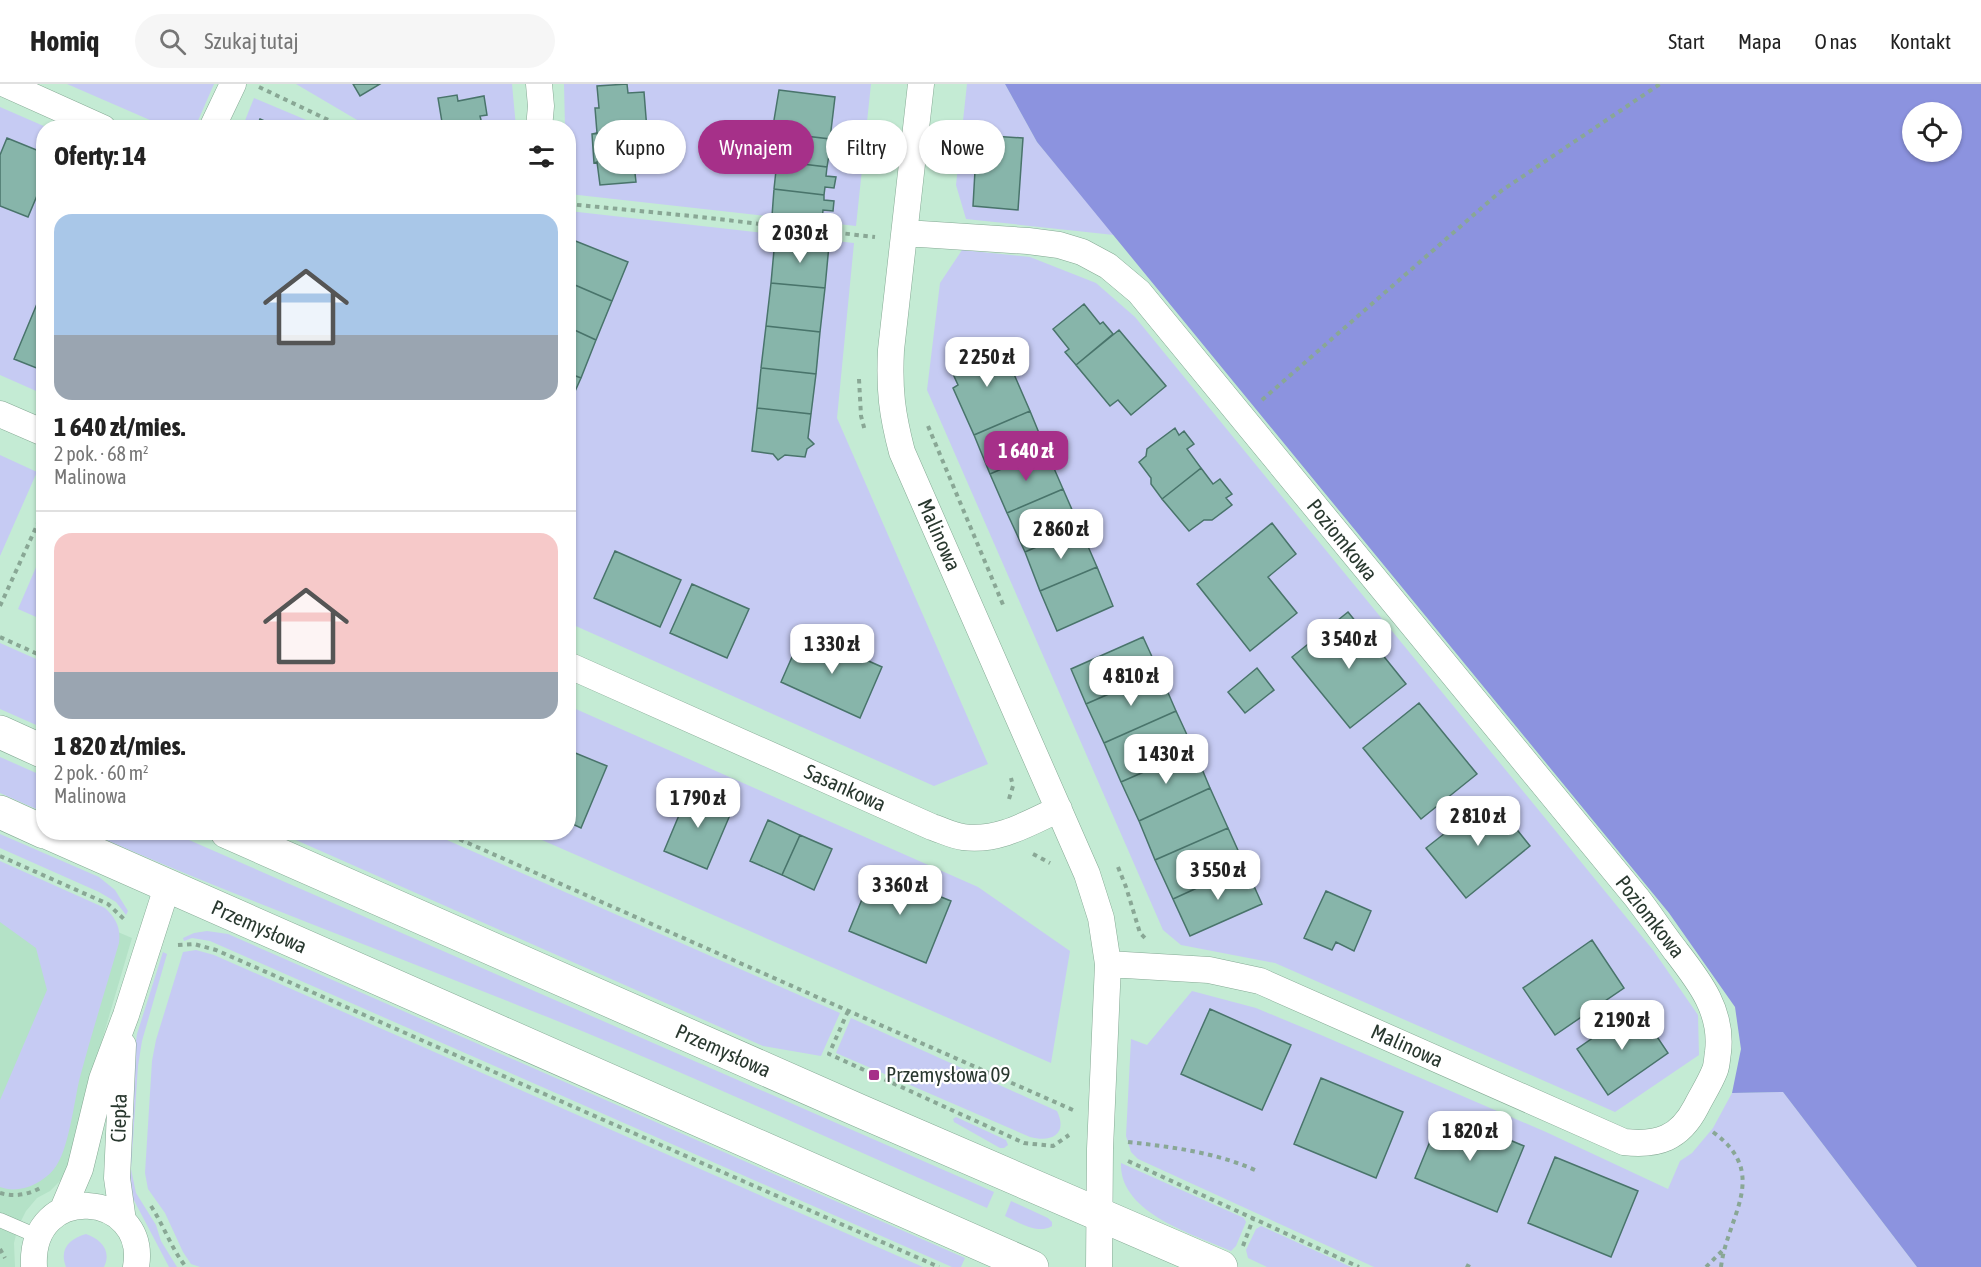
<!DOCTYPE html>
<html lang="pl">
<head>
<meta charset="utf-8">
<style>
	:root { --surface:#fff; --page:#f6f6f6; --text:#222; --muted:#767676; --line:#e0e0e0; --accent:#a63089 }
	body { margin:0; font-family:"Asap Condensed",sans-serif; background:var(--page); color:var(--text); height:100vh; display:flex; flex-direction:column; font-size:22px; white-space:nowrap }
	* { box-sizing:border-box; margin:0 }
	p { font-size:20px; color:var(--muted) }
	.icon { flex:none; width:33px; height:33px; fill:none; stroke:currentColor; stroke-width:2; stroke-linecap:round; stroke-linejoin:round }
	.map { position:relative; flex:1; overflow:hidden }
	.sheet { position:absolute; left:36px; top:36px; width:540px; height:720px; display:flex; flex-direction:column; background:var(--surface); border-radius:24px; box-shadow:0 2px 4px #0004 }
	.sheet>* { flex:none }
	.hud { position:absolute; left:594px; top:36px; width:570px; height:54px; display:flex; gap:12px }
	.tools { position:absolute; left:1902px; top:18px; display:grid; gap:12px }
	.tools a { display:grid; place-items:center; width:60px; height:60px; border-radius:50%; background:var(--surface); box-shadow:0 2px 4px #0004; font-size:30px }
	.price { position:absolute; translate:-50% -51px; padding:0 14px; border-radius:12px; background:#fff; color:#222; font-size:20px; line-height:39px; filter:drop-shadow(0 2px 3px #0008) }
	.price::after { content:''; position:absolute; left:50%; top:36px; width:18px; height:14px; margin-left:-9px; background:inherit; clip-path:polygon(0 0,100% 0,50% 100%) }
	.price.active { background:var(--accent); color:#fff }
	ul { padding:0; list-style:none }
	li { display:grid; align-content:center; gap:12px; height:318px; padding:0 18px }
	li+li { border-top:2px solid var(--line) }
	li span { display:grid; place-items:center; height:186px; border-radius:18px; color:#555 }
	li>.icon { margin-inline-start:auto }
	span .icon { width:108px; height:108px; fill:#fffc; stroke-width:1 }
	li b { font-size:26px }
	h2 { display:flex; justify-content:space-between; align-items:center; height:72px; padding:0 18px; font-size:26px }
	.pill { padding:0 21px; border-radius:27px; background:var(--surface); box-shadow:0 2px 4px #0004; font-size:21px; line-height:54px }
	.pill.active { background:var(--accent); color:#fff }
	header { display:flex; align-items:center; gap:36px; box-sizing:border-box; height:84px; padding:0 30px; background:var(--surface); border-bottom:2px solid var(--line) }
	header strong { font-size:28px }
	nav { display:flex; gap:33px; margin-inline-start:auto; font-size:21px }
	.search { width:420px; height:54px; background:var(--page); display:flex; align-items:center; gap:15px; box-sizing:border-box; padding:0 21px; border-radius:33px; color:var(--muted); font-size:22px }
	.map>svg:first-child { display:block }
	.built { fill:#b4e2c7 }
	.green { fill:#c6cbf3 }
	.forest { fill:#8c93df; fill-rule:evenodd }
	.building { fill:#87b5aa; stroke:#49746b; stroke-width:1.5 }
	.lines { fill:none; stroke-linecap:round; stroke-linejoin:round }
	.lane-casing { stroke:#85a994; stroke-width:15 }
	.street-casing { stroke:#85a994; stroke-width:27 }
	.secondary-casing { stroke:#85a994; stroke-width:34 }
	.path { stroke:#89a795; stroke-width:4; stroke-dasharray:4.5 4.5; stroke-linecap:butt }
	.lane { stroke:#fff; stroke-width:14 }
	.street { stroke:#fff; stroke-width:26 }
	.secondary { stroke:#fff; stroke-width:33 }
	.poi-dot { fill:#a63089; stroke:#fff; stroke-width:2 }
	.labels { text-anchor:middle; stroke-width:4.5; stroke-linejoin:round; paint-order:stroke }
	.street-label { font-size:21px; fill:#29382f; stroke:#fff }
	.poi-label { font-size:21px; fill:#29382f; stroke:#fff; text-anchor:start }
</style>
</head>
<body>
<header>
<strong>Homiq</strong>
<div class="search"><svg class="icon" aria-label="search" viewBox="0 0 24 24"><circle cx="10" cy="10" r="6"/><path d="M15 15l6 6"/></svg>Szukaj tutaj</div>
<nav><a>Start</a><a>Mapa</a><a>O nas</a><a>Kontakt</a></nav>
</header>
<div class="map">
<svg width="1981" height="1183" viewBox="0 0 1981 1183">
	<rect width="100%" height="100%" fill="#c4ebd4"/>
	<path class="built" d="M0,798L132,854L90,997L73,1076L63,1094L50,1107L37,1114L26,1127L18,1143L14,1159L15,1183H0Z"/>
	<path class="green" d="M67,0H214L197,39L185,43H166Z
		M296,0H512L516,43H369Z
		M564,0H871L856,142L569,110L568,44L565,43Z
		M967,0H1005L1037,58L1114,151L966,135L956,101Z
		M254,14L323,43L242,44Z
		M0,23L46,43L44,44L43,310L0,291Z
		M569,127L854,159L837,334L988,680L934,702L569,539Z
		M962,166L1030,173L1096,199L1135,233L1653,866L1698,931L1699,971L1615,1028L1275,879L1181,861L1163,846L927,306L940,199Z
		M0,371L37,388L0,472Z
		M43,467L44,536H43L18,525Z
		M0,559L43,578V644L0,625Z
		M569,622L978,803L1070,867L1051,979L526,749L568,748Z
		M0,673L43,692V728L0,709Z
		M90,749H173L994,1108L987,1124C866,1071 746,1016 625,965C447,890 266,826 90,749Z
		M280,749H431L840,929L821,972L763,962Z
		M0,750L99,793L115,806L128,827L126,831L116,818L99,808L0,764Z
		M0,777L105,824C116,834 121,844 119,859C106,904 92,948 80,993C74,1017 69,1067 54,1085C41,1101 18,1110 0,1103V1016L47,906L36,864L0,838Z
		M207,847L228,850L965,1174L961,1183H952L210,857L192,854L184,857L183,854L194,849Z
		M196,866L214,871L923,1183H200L191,1180L183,1168L165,1129L148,1105L145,1089L152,977L156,956L183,868Z
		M163,868L167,870L142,957L138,982L131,1085L136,1109L156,1141L161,1157L177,1183H169L127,1103L133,978L137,950Z
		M1192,907L1256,924L1321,951L1546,1048L1668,1105L1680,1077L1692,1069L1713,1044L1732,1009L1783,1008L1917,1183H1374L1138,1075L1131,1068L1126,1052L1131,955L1147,961Z
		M851,934L1057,1027C1068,1050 1052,1059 1030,1053L836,969Z
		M956,1033L1006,1056L1008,1061L1004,1064H1000L954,1038L953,1035Z
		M1121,1079L1244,1134L1246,1138L1236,1162L1231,1167C1193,1150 1119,1129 1121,1079Z
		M1011,1117L1048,1134L1052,1138V1142C1038,1151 1018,1138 1005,1132Z
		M1261,1142L1351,1183H1267L1248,1174L1246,1166L1256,1145Z
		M86,1150C101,1155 112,1167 104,1183H66C59,1165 69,1155 86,1150Z"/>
	<path class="forest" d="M1005,0H1981V1183H1917L1783,1008L1732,1009L1741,965L1735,923L1669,829L1037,58ZM1912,28H1952V68H1912Z"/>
	<path class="building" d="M353,0H380L360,12Z
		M627,0L628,9L644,8L647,46L592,50L597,49L595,24H599L597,2Z
		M779,6L835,13L830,55L772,48Z
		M457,11L458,17L484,12L487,31L480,32L483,44H443L438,14Z
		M260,35L280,44H256Z
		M647,46L650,88L635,89L636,98L600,101L597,78L594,79L592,50Z
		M780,49L830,55L829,61L840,62L839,71H829L827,83L777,77Z
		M977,51L1023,54L1018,126L973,122Z
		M7,54L44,69V95L28,133L0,122V71Z
		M777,77L827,83L826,92L836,93L834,104L825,103L824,111L774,105Z
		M774,105L824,111V116L834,117L833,127L823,126L822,137L772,132Z
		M568,154L628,178L612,217L568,198Z
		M775,155L829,161L825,204L771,199Z
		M568,198L612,217L596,256L568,243Z
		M771,199L825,204L820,248L766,242Z
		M44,203V287L14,275Z
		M1084,220L1100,240L1103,238L1113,250L1076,281L1065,268L1069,265L1053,245Z
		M766,242L820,248L816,290L761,284Z
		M568,243L596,256L581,294L568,289Z
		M1119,246L1166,302L1131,331L1118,316L1110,322L1076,281Z
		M994,256L1005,282L1010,281L1030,327L974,351L953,304L958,301L947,277Z
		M761,284L816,290L811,330L757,324Z
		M568,289L581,294L568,323Z
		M757,324L811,330L808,354L814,360L807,365L805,373L785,371L778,376L773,370L752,367Z
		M1030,327L1046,366L990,390L974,351Z
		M1175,344L1179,351L1184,347L1194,360L1187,365L1201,384L1162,415L1151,400V394L1139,378L1146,372L1147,365Z
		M1046,366L1063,405L1007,429L990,390Z
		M1201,384L1213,400L1220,395L1232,410L1226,414L1232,421L1212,436H1204L1189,447L1162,415Z
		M1063,405L1080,444L1025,468L1007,429Z
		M1272,439L1296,470L1268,493L1297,529L1250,567L1197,500Z
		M1080,444L1097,483L1040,507L1025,468Z
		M615,467L681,496L660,543L594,514Z
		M1097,483L1113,522L1057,547L1040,507Z
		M692,500L749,525L727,574L670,549Z
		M1348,528L1406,600L1350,644L1292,573Z
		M803,548L882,583L860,634L781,598Z
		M1143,553L1159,588L1086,620L1071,585Z
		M1257,584L1274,606L1245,629L1228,608Z
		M1159,588L1176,627L1104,659L1086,620Z
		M1419,619L1477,690L1421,735L1363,664Z
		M1176,627L1194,666L1121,698L1104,659Z
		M568,666L607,682L581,744L568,738Z
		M1194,666L1210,704L1139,737L1121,698Z
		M1210,704L1228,744L1155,776L1139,737Z
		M690,705L733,724L707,785L664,767Z
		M1491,713L1530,762L1466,814L1426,764Z
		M768,736L800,751L782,791L750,777Z
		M1228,744L1245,782L1173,815L1155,776Z
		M800,751L832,765L814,806L782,791Z
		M1245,782L1262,820L1190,852L1173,815Z
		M874,786L951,817L926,879L849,847Z
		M1326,807L1371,827L1354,867L1336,858L1332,866L1304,854Z
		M1592,856L1624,904L1555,951L1523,904Z
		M1637,923L1668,969L1608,1011L1577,965Z
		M1210,925L1291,961L1262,1026L1181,990Z
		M1321,994L1403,1028L1376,1094L1294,1060Z
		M1442,1028L1524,1062L1497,1128L1415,1094Z
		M1555,1073L1638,1107L1611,1173L1528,1139Z"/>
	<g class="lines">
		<defs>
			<path id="lane" d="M0,1136L37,1152"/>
			<path id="street" d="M5,0L103,44
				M539,0L541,22L539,44
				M921,0L891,266C889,306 892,330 902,368L1087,790L1101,834L1108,880L1100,1065L1099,1183
				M212,44L233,0
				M905,149L1028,157L1059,161L1082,168L1108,182L1139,208L1637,814C1650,831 1662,849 1675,866C1699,897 1723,927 1718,968C1717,974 1717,981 1715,986C1710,999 1702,1011 1696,1023C1680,1054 1658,1062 1624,1058L1260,897L1209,886L1108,880
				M0,330L44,349
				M568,581L932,743C942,746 953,752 963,753C998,758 1029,739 1059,725
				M63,1125L80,1085L102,995L126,931L167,803
				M123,1137L117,1094L123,961
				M34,1183C29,1096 149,1107 136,1183"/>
			<path id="secondary" d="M0,648L44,668
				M0,728L44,748
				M46,748L1032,1183
				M227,748L860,1027L1221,1183"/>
		</defs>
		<use href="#lane" class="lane-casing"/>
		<use href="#street" class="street-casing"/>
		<use href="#secondary" class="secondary-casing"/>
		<path class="path" d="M259,3L345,44
			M568,120L691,132L875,153
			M859,295L861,332L865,347
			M1262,316L1501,107L1660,0
			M928,342L1004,523
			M0,522L44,426
			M0,553L44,573
			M1009,715L1013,702L1011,694
			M443,748L1073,1026
			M1033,770L1050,779
			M0,772L108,820L126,837
			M1118,783L1126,803L1140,849L1145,854
			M178,861L194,860L216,866L939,1183
			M848,927L829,970L1024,1059L1053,1062L1069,1051
			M1713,1048C1771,1090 1727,1132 1721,1183
			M1128,1058C1172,1063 1214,1068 1255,1086
			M1128,1077L1359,1183
			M0,1109C13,1113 28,1111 40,1104
			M151,1122C164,1142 171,1164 186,1183
			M1243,1162L1253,1135
			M0,1165L5,1174
			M1466,1181L1470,1183
			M1706,1183L1722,1167"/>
		<use href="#lane" class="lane"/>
		<use href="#street" class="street"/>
		<use href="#secondary" class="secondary"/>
	</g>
	<rect class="poi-dot" x="868" y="985" width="12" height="12" rx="3"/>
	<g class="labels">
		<g class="street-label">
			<text transform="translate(939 451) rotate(66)" y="7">Malinowa</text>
			<text transform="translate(1342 456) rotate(51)" y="7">Poziomkowa</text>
			<text transform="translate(845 704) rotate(24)" y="7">Sasankowa</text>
			<text transform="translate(1650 833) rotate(52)" y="7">Poziomkowa</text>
			<text transform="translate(259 843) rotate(24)" y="7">Przemysłowa</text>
			<text transform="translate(1407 962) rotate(24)" y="7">Malinowa</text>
			<text transform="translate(723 967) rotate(24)" y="7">Przemysłowa</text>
			<text transform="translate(119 1034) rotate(-88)" y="7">Ciepła</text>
		</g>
		<g class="poi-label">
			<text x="886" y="998">Przemysłowa 09</text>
		</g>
	</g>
</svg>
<div class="tools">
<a><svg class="icon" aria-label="locate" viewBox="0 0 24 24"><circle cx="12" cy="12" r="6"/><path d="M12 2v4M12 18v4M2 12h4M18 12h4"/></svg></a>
</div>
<b class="price" style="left:800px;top:180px">2 030 zł</b>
<b class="price" style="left:987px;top:304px">2 250 zł</b>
<b class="price active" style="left:1026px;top:398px">1 640 zł</b>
<b class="price" style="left:1061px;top:476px">2 860 zł</b>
<b class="price" style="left:1349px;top:586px">3 540 zł</b>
<b class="price" style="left:832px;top:591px">1 330 zł</b>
<b class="price" style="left:1131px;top:623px">4 810 zł</b>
<b class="price" style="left:1166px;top:701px">1 430 zł</b>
<b class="price" style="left:698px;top:745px">1 790 zł</b>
<b class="price" style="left:1478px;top:763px">2 810 zł</b>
<b class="price" style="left:1218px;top:817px">3 550 zł</b>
<b class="price" style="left:900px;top:832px">3 360 zł</b>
<b class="price" style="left:1622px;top:967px">2 190 zł</b>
<b class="price" style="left:1470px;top:1078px">1 820 zł</b>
<div class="hud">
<a class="pill">Kupno</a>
<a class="pill active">Wynajem</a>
<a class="pill">Filtry</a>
<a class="pill">Nowe</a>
</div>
<section class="sheet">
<h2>Oferty: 14<svg class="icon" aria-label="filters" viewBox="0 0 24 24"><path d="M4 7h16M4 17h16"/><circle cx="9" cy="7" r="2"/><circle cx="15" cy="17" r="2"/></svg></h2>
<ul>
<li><span style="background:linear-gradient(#a9c7e8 65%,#9aa5b1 0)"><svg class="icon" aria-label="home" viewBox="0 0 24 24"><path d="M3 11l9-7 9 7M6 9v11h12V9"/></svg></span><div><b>1 640 zł/mies.</b><p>2 pok. · 68 m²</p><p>Malinowa</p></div></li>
<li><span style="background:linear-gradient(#f6c9c9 75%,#9aa5b1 0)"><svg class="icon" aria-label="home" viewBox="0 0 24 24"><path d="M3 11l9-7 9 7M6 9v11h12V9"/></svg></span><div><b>1 820 zł/mies.</b><p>2 pok. · 60 m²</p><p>Malinowa</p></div></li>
</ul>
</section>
</div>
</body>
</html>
